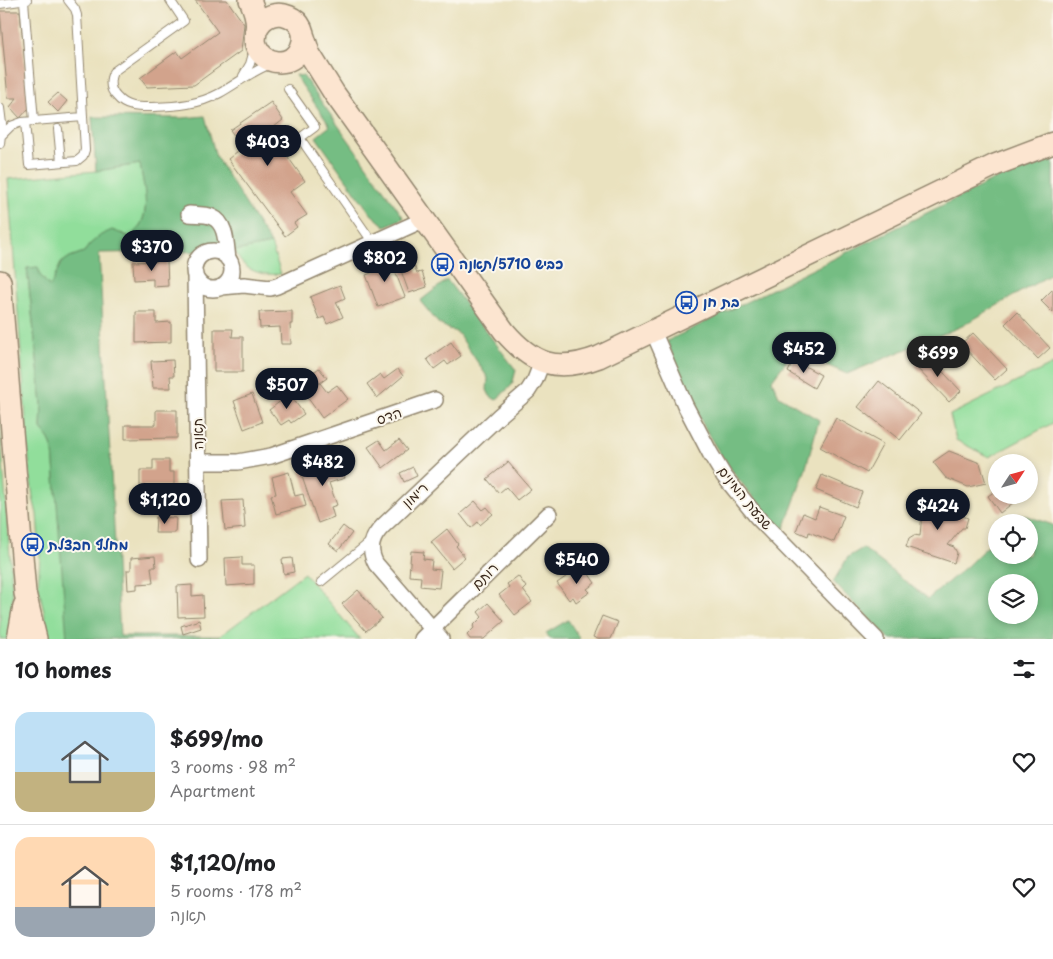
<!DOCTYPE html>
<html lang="en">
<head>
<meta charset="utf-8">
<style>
	:root { --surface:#fff; --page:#f2f2f2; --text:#202124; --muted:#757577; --line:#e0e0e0; --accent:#111827 }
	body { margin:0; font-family:"Playpen Sans","Playpen Sans Hebrew",sans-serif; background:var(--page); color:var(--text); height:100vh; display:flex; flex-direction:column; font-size:19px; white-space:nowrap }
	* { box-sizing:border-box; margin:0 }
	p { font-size:16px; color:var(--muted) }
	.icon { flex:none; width:28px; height:28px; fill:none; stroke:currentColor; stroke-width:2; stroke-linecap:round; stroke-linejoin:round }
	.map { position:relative; height:639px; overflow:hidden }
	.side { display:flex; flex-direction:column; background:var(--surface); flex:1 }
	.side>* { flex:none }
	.needle { width:32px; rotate:54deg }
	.buttons { position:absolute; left:988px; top:454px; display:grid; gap:10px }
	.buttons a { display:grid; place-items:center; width:50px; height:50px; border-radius:50%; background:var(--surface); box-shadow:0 2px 8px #0003; font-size:25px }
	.price { position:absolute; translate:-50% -42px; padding:0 11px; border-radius:18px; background:var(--accent); color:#fff; font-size:16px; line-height:32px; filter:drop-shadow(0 1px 2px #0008) }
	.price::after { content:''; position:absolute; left:50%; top:30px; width:15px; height:11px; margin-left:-8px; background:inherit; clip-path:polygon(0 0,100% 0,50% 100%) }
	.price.selected { background:#222; color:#fff }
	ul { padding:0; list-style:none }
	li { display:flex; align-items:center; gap:15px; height:125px; padding:0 15px }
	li+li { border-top:1px solid var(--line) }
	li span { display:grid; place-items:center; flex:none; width:140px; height:100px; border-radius:15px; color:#555 }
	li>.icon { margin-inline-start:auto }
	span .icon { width:60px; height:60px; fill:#fffc; stroke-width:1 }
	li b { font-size:21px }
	h2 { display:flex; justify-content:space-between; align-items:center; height:60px; padding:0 15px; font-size:21px }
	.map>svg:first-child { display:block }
	.green { fill:#91de9b; stroke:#66845c }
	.forest { fill:#74bd83; stroke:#587450; fill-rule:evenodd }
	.building { fill:#d2a38c }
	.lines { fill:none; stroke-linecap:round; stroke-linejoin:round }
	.lane-casing { stroke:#92866e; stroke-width:10 }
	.street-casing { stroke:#92866e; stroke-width:18 }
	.secondary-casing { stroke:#92866e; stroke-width:24 }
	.lane { stroke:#fff; stroke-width:8 }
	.street { stroke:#fff; stroke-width:15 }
	.secondary { stroke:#fce5d0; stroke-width:21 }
	.labels { text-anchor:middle; stroke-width:4; stroke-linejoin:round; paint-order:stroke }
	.transit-label { font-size:14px; font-weight:bold; fill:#164399; stroke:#fbf7ec; text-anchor:start }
	.street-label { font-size:14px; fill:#3b2a1e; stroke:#fbf7ec }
</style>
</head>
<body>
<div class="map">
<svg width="1053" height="639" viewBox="0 0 1053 639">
	<rect width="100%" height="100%" fill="#fbf7ec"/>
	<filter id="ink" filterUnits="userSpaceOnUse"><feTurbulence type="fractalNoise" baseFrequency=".02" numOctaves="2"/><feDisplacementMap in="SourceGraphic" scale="10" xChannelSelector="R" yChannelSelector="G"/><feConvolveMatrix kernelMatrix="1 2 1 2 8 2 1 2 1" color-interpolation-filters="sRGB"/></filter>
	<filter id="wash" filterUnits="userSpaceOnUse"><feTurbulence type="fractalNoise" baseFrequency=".0096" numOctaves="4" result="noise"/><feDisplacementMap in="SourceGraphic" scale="20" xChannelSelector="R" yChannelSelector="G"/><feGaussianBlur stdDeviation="1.12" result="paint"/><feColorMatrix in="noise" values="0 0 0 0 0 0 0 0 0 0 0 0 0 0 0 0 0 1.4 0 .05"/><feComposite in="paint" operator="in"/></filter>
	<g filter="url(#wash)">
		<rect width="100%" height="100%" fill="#eae2bf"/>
		<path class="green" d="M140,164C144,190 154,217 130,237L121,233L90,244L84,252L70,257L62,263L50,287L40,275L27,268L42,404L41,429L49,439L53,450L67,628V639H50L38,584L40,556L37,514L33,498L30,474L8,179L96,171Z
			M271,244L281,274C262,276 242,271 235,251Z
			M1053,364V423L989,457L956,440L950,415Z
			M0,425L13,597L11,630L7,639H0Z
			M304,573L360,639H216Z"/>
		<path class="forest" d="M295,75L303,76L404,218L385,226L371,214L316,137L330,126Z
			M205,116L216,157L271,244L235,251L99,253L120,636H220L217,639H67L53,450L49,439L41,429L42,404L27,268L38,267L40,275L50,287L61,263L70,257L84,252L90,244L101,235L112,230L130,237C154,217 144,191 140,164L96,171L92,117L182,118Z
			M1053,157V273L962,326L847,374L794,351L772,380L779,396L819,420L805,471L783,532C758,503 731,473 711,439C693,408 680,374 667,341L1018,168Z
			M447,280L516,370L512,385L496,400L490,396L487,390L488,378L458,333L439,324L420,301Z
			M1021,514L1053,525V639H889L833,582L848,557L863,548L928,599L967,566L996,538V555H1029V522H1012ZM996,582H1029V615H996Z
			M568,620L580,639H550L546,633Z"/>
		<g id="blocks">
			<path class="building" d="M195,0H227L244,24L241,51L194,85L147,87L140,78L177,51L182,58L218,32Z
				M0,11H20L29,108L20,118L10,107L17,98H8Z
				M58,93L67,101L58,112L48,102Z
				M271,102L283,120L274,127L288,145L283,150L305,181L290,192L307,215L294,223L297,227L285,236L228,159L243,147L230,130Z
				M407,247L417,273L422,272L427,287L409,293L394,251Z
				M388,253L405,297L378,307L366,275L376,271L374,266L384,262L381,255Z
				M167,261L168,286L153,287V279L134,280L133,262Z
				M340,285L345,298L336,302L343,317L327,324L324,317L319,319L310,297Z
				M1053,289V313L1041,301Z
				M292,311V324H290L291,344H281L280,327L260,328L259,312Z
				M136,312H156V323L171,322V342L136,343Z
				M1017,312L1050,348L1038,359L1005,324Z
				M214,329H233L232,337H243V372H214Z
				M973,333L1007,369L995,380L961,344Z
				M451,342L461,356L448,365L445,361L434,369L427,359Z
				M927,355L961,391L949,402L915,366Z
				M173,360L174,376H170L171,388H153L151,361Z
				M794,360L821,375L814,388L788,372Z
				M319,368L327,378L320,383L327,392L337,385L348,399L322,418L298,384Z
				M398,369L403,376L377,398L367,384L380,374L384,379Z
				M879,381L921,414L900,440L858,407Z
				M288,392L304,414L291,423L289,420L281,425L269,410L282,400L281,398Z
				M252,394L262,422L244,429L234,401Z
				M156,410H177V438L125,439V425H156Z
				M836,418L883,444L867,473L820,447Z
				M379,440L386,450L399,440L407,450L383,468L368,447Z
				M949,451L980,463L986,483L968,487L946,478L933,462Z
				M339,458L345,478L329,483L337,505L331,507L334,517L318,523L300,471Z
				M153,460H169V472H174V486H140V470H153Z
				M508,462L531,489L517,500L506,487L499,493L487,479Z
				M413,467L417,476L404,482L400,473Z
				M289,472L295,496L303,494L306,506L276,514L271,495L276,494L272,477Z
				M822,475L862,492L856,507L816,490Z
				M996,490V495H1009L1014,502L1000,513L988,496Z
				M243,500L245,528L225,530L222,501Z
				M475,501L483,510L487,507L493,514L480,525L478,522L471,528L460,514Z
				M923,501L933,505L938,503L954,507L960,515L968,518L965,528H962L948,545L954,547L957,553L954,563L906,547L909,538L914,535L920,536L922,513L919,512Z
				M819,507L844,516L834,542L809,532L808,536L796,531L803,513L815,518Z
				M156,517L176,518L175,533H155Z
				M343,526L352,533L338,551L329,544Z
				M447,529L458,544L456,546L465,557L452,568L431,542Z
				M411,551L424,552L423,559L432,560L431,569L441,570L439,588L420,586L421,577L409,576Z
				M155,556L156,567H151L153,583L137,584V589L128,590L127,570H131V558Z
				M242,557V565H254V584L226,586L225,558Z
				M292,558L294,572L284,574L282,559Z
				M584,567L595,583L587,589L590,592L576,602L573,597L569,600L557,583L573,572L576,576L579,574L577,571Z
				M518,576L526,587L523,590L532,602L515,615L499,595L509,587L507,584Z
				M192,585V596L203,595L204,616L178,617L177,586Z
				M358,590L382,618L366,631L342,604Z
				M488,603L504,621L484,639H470L467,635L474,628L473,626L482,617L478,612Z
				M602,616L618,622L611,639H598L593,637Z
				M199,620L201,628L183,634L181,626Z"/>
		</g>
	</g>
	<g filter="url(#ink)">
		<use href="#blocks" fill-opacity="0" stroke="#92866e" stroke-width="1"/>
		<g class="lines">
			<defs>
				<path id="lane" d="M170,0L184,21L113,72C109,81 110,90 117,97C126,108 139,107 153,107C177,106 198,105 220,93C238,83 252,71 271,64
					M24,1L34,121
					M0,4L27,0
					M243,76L250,64L254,50
					M288,89L315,127L300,138L373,243
					M0,108L2,124L0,144
					M25,122L29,165L77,161L83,156L85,150L77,15L75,9L68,0
					M58,129L61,162
					M1,136L11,126L22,122L83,117
					M321,582L371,541"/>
				<path id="street" d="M189,214C196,215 206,214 212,217C227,223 226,246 228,259
					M194 270a19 19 0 1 1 38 0a19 19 0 1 1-38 0Z
					M195,274L199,560
					M221,287L244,285L270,288L277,286L425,219
					M653,331L685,405L710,453L724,476L758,518L876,639
					M198,462H238L271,456L435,400
					M422,639L549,514
					M441,639L376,564C368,549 371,538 383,526L499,416L528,391L535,380L542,362"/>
				<path id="secondary" d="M250,0C254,9 258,20 256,30C256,35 254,40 256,45C263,66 293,68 301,48C314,18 270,0 257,29
					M304,37L309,53L334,93L504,331C533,365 557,373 599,357L995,165L1053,143
					M0,281L25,593L36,639
					M18,639L24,606"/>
			</defs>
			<use href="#lane" class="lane-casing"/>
			<use href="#street" class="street-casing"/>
			<use href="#secondary" class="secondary-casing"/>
			<use href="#lane" class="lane"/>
			<use href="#street" class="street"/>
			<use href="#secondary" class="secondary"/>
		</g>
	</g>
	<defs>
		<symbol id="bus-ring" viewBox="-11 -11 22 22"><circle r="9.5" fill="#fbf7ec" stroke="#1a4fb4" stroke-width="1.5"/><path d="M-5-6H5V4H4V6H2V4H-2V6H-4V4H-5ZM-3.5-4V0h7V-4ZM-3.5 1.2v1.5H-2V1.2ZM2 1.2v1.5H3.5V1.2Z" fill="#1a4fb4"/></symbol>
	</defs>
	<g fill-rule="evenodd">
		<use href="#bus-ring" x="430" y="252" width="25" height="25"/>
		<use href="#bus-ring" x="674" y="290" width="25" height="25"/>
		<use href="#bus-ring" x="20" y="532" width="25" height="25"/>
	</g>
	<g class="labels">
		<g class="transit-label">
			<text x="459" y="269">כביש 5710/תאנה</text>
			<text x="703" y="307">בת חן</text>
			<text x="48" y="550">מחלף חבצלת</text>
		</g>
		<g class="street-label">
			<text transform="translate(389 416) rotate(-19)" y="5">הדס</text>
			<text transform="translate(198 434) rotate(-91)" y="5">תאנה</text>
			<text transform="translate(415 495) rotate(-43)" y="5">רימון</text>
			<text transform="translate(745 498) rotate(51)" y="5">שבעת המינים</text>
			<text transform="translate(485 576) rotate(-45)" y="5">רותם</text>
		</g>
	</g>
</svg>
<div class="buttons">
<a><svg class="needle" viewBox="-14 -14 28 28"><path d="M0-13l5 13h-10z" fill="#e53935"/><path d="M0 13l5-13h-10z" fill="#757577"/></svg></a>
<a><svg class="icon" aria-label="locate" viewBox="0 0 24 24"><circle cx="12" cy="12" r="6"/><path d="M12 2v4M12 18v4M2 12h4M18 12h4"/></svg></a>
<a><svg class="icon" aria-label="layers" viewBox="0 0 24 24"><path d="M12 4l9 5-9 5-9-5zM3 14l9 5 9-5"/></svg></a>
</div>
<b class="price" style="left:268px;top:167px">$403</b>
<b class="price" style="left:152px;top:272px">$370</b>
<b class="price" style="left:385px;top:283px">$802</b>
<b class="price" style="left:804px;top:374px">$452</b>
<b class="price selected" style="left:938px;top:378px">$699</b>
<b class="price" style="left:287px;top:410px">$507</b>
<b class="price" style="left:323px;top:487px">$482</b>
<b class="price" style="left:165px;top:525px">$1,120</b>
<b class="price" style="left:938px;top:531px">$424</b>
<b class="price" style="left:577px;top:585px">$540</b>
</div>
<section class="side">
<h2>10 homes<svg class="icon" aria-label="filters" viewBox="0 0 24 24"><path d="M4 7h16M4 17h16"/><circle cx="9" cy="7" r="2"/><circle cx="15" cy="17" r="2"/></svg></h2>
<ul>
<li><span style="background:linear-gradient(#bfe0f5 60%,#c2b280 0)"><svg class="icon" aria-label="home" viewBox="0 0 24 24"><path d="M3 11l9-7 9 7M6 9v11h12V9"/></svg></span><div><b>$699/mo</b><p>3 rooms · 98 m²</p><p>Apartment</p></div><svg class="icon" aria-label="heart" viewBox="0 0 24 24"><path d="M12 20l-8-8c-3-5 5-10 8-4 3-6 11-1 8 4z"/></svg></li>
<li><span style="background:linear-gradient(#ffd9b3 70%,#9aa5b1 0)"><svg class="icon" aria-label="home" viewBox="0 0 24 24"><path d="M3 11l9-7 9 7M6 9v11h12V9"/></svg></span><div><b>$1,120/mo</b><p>5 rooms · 178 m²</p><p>תאנה</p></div><svg class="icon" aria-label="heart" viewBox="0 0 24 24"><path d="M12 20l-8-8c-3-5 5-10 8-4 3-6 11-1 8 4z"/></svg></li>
</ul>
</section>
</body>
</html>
